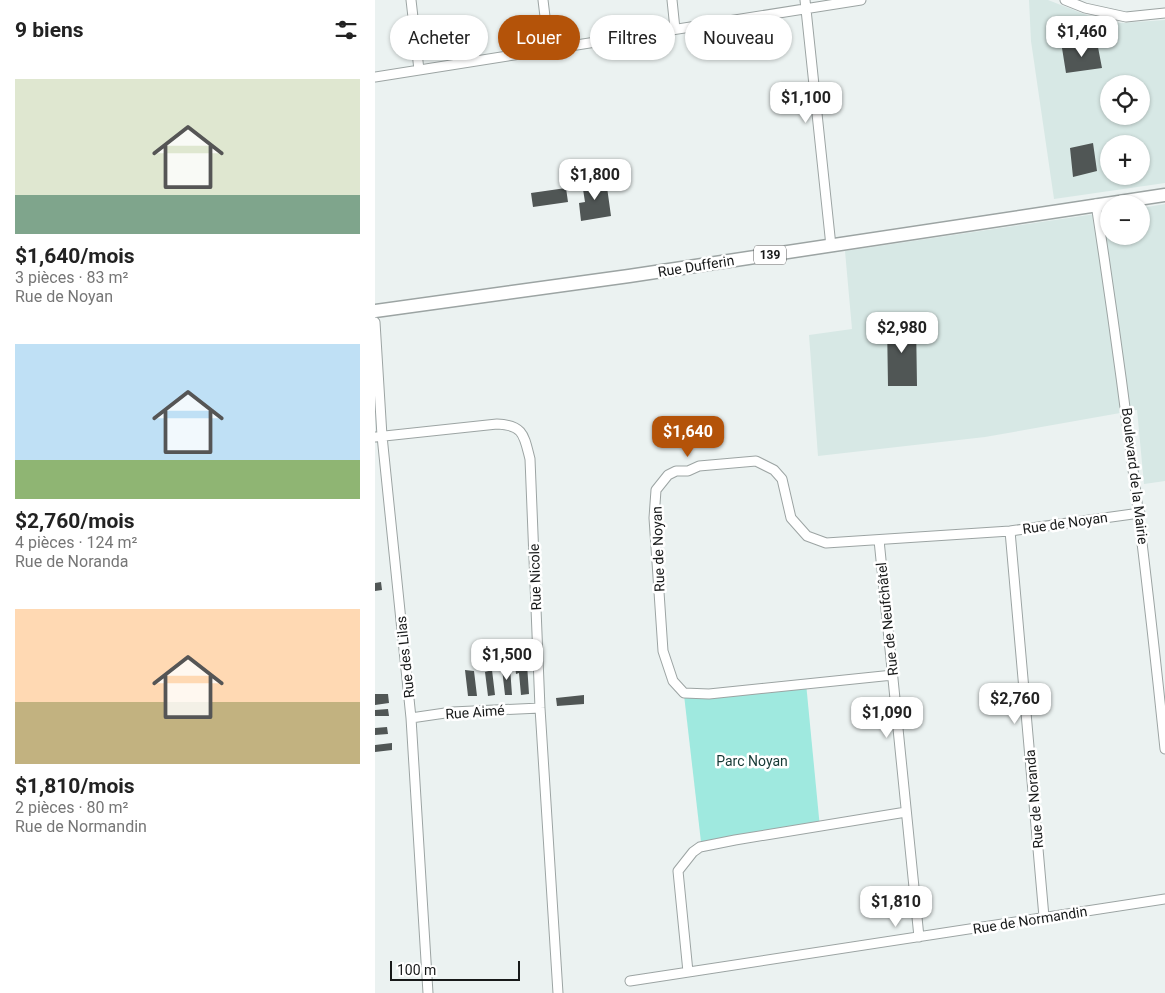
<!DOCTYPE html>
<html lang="fr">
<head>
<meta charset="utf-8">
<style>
	:root { --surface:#fff; --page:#f6f6f6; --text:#222; --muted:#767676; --accent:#b45309 }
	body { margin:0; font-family:Roboto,sans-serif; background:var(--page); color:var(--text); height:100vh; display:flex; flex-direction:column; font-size:19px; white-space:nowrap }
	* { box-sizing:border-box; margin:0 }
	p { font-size:16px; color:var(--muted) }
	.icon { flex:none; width:28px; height:28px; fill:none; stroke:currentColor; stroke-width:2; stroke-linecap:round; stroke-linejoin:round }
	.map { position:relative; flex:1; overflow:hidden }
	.drawer { display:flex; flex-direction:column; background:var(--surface); width:375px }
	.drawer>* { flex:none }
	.guide { position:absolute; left:15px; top:15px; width:475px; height:45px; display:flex; gap:10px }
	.controls { position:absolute; left:725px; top:75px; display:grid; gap:10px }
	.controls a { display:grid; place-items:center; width:50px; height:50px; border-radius:50%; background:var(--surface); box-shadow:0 1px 4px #0004; font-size:25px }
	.scale { position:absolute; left:15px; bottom:12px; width:130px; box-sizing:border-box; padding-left:5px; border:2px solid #171919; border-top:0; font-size:14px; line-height:18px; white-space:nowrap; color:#171919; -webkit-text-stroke:4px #fff; paint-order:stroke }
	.price { position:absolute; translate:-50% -42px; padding:0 11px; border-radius:10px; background:#fff; color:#222; font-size:16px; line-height:32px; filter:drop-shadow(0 1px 2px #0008) }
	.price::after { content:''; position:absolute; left:50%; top:30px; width:15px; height:11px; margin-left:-8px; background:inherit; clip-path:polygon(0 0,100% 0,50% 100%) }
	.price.active { background:var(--accent); color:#fff }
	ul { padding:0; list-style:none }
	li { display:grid; align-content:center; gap:10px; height:265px; padding:0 15px }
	li span { display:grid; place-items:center; height:155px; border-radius:0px; color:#555 }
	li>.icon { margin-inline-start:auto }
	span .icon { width:90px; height:90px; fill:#fffc; stroke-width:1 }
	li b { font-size:21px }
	h2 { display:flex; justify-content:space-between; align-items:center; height:60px; padding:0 15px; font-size:21px }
	.pill { padding:0 18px; border-radius:22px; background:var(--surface); box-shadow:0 1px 4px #0004; font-size:18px; line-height:45px }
	.pill.active { background:var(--accent); color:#fff }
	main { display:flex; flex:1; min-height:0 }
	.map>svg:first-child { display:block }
	.built { fill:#d7e8e5; fill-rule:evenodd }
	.green { fill:#9fe9df }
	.building { fill:#505655 }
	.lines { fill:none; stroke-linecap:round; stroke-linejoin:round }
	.street-casing { stroke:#9ca4a3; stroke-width:11 }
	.primary-casing { stroke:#9ca4a3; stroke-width:15 }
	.street { stroke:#fff; stroke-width:9 }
	.primary { stroke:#fff; stroke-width:12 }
	.labels { text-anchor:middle; stroke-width:5; stroke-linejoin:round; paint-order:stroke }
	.shield { fill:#fff; stroke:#5d5e5e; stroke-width:1 }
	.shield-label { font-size:12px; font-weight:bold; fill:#171919 }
	.street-label { font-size:14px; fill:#171919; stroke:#fff }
	.park-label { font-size:14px; fill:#153935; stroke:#fff }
</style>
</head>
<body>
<main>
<section class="drawer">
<h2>9 biens<svg class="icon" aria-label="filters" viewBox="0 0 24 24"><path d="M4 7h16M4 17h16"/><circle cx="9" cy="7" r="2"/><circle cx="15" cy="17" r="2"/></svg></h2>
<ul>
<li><span style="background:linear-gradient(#dfe7d0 75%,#7fa58c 0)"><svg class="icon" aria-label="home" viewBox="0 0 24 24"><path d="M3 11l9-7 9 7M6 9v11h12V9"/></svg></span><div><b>$1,640/mois</b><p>3 pièces · 83 m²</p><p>Rue de Noyan</p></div></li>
<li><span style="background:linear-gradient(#bfe0f5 75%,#8fb573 0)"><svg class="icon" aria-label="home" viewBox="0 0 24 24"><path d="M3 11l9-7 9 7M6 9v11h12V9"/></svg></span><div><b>$2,760/mois</b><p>4 pièces · 124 m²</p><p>Rue de Noranda</p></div></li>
<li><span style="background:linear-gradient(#ffd9b3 60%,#c2b280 0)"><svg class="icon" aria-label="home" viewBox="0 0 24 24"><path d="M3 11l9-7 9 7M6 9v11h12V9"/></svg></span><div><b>$1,810/mois</b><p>2 pièces · 80 m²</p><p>Rue de Normandin</p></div></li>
</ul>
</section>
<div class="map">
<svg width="790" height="993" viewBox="0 0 790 993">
	<rect width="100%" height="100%" fill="#ebf2f1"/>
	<path class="built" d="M654,0H673L727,21L746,23L790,20V183L679,199L656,41ZM734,84H766V116H734ZM734,144H766V176H734Z
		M790,204V481L769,484L762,410L610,437L443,456L434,335L477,329L470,251L734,212V236H766V208Z"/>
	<path class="green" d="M431,683L445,828L326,842L309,695Z"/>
	<path class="building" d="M722,42L727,68L691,73L687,48Z
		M718,143L722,171L698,177L695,148Z
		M231,180L236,216L206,221L204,203L210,202L207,183Z
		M191,188L193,202L158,207L156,193Z
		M512,322H541L542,386H513Z
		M6,582L7,590L0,591V583Z
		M152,664L154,694L146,695L144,673L141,674L140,665Z
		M135,667L137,695H130L127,669Z
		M90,670L99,671L102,696H93Z
		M117,670L120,695L113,696L110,672Z
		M0,694H13L14,703L0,705Z
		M209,695V704L182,706L181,698Z
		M13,709L14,716H0V710Z
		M12,727L13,734L0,735V728Z
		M17,743V750L0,752V745Z"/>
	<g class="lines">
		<defs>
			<path id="street" d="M36,0L44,70
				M168,0L174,50
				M297,0L300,29
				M430,0L456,246
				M690,0L710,8L751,17L790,13
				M0,77L486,0
				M721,204C749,385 771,566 790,749
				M0,322L7,436L36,718L53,993
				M0,437L122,424C149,425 149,436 155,459L165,708L183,993
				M635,531L669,917
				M504,540L544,937
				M518,675L334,694L309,693L298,681L288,651L279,518L281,490L293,475L301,471H313L324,466L381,461L399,470L407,479L416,518L432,536L451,543L635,531L765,513
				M36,718L77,712L165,708
				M313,972L303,871L318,852L325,847L360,840L531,812
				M255,981L790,899"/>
			<path id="primary" d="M0,311L254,276L790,195"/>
		</defs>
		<use href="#street" class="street-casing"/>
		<use href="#primary" class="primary-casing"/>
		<use href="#street" class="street"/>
		<use href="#primary" class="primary"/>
	</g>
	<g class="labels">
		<rect class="shield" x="379" y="245.5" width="32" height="19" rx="4"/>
		<g class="shield-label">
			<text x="395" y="259">139</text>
		</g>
		<g class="street-label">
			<text transform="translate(321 266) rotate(-9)" y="5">Rue Dufferin</text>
			<text transform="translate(760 476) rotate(83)" y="5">Boulevard de la Mairie</text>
			<text transform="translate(690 523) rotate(-8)" y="5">Rue de Noyan</text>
			<text transform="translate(283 549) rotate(-92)" y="5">Rue de Noyan</text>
			<text transform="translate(160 577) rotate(-92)" y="5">Rue Nicole</text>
			<text transform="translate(512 619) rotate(-96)" y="5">Rue de Neufchâtel</text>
			<text transform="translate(30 657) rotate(-96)" y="5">Rue des Lilas</text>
			<text transform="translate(100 712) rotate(-4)" y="5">Rue Aimé</text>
			<text transform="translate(659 799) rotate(-95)" y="5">Rue de Noranda</text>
			<text transform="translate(655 920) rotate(-9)" y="5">Rue de Normandin</text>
		</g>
		<g class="park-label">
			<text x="377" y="766">Parc Noyan</text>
		</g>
	</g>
</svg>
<div class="controls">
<a><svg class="icon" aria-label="locate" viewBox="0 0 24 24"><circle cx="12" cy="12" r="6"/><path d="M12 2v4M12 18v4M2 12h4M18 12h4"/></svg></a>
<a>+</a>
<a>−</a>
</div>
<div class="scale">100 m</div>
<b class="price" style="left:707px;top:58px">$1,460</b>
<b class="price" style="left:431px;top:124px">$1,100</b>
<b class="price" style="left:220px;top:201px">$1,800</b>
<b class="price" style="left:527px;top:354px">$2,980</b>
<b class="price active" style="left:313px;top:458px">$1,640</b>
<b class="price" style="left:132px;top:681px">$1,500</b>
<b class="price" style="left:640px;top:725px">$2,760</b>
<b class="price" style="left:512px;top:739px">$1,090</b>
<b class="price" style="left:521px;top:928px">$1,810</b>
<div class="guide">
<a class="pill">Acheter</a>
<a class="pill active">Louer</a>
<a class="pill">Filtres</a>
<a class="pill">Nouveau</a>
</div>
</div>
</main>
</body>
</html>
